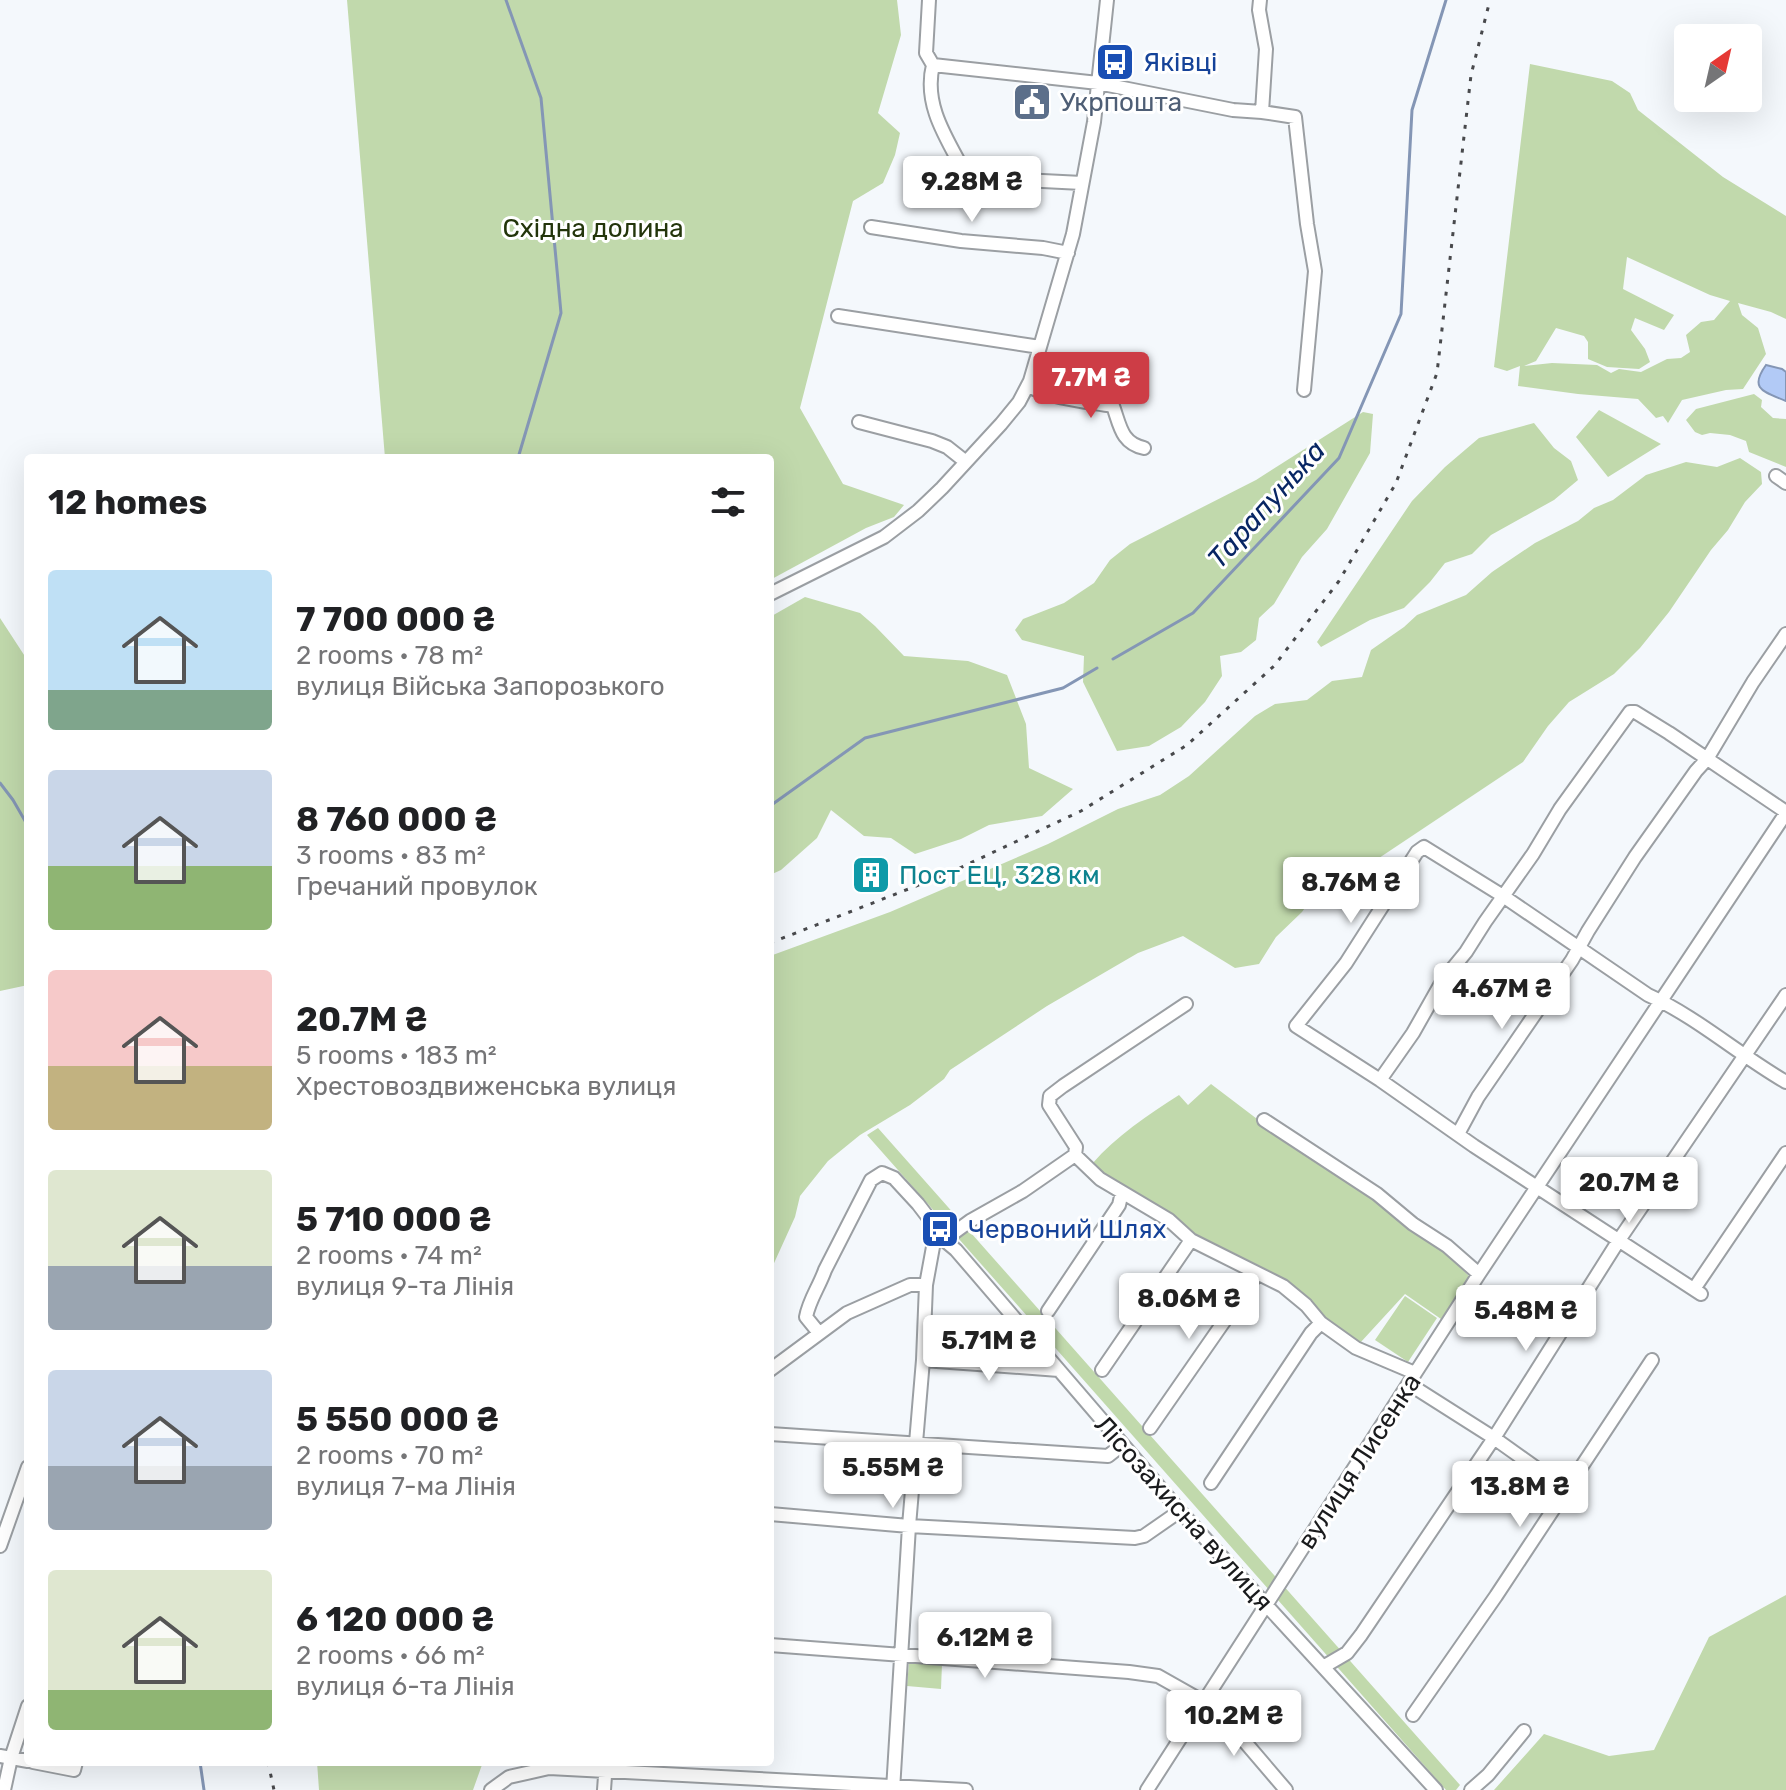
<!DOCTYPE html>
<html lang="en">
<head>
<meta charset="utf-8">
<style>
	:root { --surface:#fff; --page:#f2f2f2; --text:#202124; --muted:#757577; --accent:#cd3d46 }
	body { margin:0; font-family:Rubik,sans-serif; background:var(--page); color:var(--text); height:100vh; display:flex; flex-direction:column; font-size:30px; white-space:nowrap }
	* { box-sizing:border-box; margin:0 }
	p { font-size:26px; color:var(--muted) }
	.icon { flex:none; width:44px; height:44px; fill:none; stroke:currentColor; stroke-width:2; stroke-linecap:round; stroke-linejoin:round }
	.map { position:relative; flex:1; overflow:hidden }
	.side { position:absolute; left:24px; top:454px; width:750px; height:1312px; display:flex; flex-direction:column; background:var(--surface); border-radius:8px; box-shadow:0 8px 32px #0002 }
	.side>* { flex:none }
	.needle { width:52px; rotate:34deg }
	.fabs { position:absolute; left:1674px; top:24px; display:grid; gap:16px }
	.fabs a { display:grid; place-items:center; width:88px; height:88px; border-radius:8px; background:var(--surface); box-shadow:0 8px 32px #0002; font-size:40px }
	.price { position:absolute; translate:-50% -68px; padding:0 18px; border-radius:8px; background:#fff; color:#222; font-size:26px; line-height:52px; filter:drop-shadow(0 2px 4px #0008) }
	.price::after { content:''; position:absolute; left:50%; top:48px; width:24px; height:18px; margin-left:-12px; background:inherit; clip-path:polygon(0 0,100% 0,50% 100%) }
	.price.selected { background:var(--accent); color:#fff }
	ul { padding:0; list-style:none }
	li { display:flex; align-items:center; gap:24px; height:200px; padding:0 24px }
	li span { display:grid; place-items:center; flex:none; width:224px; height:160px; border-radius:8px; color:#555 }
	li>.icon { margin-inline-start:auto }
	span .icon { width:96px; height:96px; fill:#fffc; stroke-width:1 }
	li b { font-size:34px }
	h2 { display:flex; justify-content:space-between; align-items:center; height:96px; padding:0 24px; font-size:34px }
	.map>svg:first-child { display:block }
	.green { fill:#c1d9ac; fill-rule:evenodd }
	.water { fill:#b2caf6; stroke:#8496b5; stroke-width:2 }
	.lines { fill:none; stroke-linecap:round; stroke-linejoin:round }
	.stream { stroke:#8496b5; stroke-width:3 }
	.minor-casing { stroke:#9b9fa3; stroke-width:16 }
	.minor { stroke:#fff; stroke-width:12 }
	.rail { stroke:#48494c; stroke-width:3; stroke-dasharray:4 8; stroke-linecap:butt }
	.labels { text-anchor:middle; stroke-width:6; stroke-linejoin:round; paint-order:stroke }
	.transit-label { font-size:26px; fill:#164399; stroke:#fff; text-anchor:start }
	.service-label { font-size:26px; fill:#4e5e75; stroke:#fff; text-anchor:start }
	.park-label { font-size:26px; fill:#23350b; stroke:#fff }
	.culture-label { font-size:26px; fill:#0d838f; stroke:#fff; text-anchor:start }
	.street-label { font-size:26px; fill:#1a1b1d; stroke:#fff }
	.water-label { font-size:28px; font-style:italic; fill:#082664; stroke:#fff }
</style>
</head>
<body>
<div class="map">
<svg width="1786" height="1790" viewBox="0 0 1786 1790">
	<rect width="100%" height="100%" fill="#f4f8fc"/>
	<path class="green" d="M347,0H897L901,35L878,113L900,133L895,155L883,183L853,201L800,408L843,484L904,505L894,517L866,528L770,580V458H385Z
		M1530,64L1612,81L1630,93L1638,110L1723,177L1786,216V319L1771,312L1738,303L1742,315L1758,328L1766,354L1743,389L1726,390L1682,400L1668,423L1663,416L1656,418L1638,399L1578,394L1518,386L1520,366L1507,371L1494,367ZM1627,257L1710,295L1730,301L1714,320L1701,322L1686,335L1690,352L1681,358L1667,359L1641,372L1619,369L1611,373L1597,365L1552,363L1524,366L1536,361L1556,328L1584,336L1588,342V359L1607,367L1639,369L1650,362L1645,349L1631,330L1635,318L1664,330L1674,315L1623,289Z
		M1754,394L1762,400L1761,407L1773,418L1786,419V467L1749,452L1746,441L1730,435L1710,433L1702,435L1695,432L1686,420L1696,409Z
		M1599,410L1661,444L1608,477L1576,437Z
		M1363,412L1373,414L1370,453L1327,529L1302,557L1274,604L1259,618L1256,640L1241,652L1220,656L1222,676L1205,702L1181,727L1149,746L1117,751L1083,682L1084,656L1022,640L1015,630L1023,619L1064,603L1094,583L1110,560L1130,544L1256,480Z
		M1534,423L1554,448L1571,461L1578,480L1554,500L1491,535L1472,554L1445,563L1430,582L1404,608L1370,620L1321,647L1317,642L1412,501L1445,467L1479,438Z
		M1740,458L1761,472L1762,484L1745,502L1728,530L1711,550L1669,612L1640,648L1614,674L1569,702L1548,726L1523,762L1337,886L1316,892L1302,912L1276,937L1259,964L1235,968L1183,936L1138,953L1047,1006L950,1070L944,1079L910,1105L860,1135L828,1161L800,1196L795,1217L770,1272V956L890,912L1048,844L1118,809L1160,795L1189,776L1255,716L1275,704L1307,700L1332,681L1362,677L1371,650L1404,627L1417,615L1466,595L1492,572L1535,543L1578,521L1594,508L1613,500L1646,475L1686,462L1717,467Z
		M805,597L860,613L875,626L904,656L968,661L1007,675L1026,724L1029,768L1073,789L1042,816L989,825L961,839L915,854L891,838L864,836L831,810L817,838L781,870L770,875V617Z
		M0,618L28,661V985L0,991Z
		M1211,1084L1265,1125L1369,1193L1443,1251L1470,1277L1441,1319L1405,1294L1360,1343L1325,1320L1304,1297L1193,1236L1112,1183L1092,1164C1116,1136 1148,1115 1179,1095L1188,1105Z
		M878,1128L1460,1785L1456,1790H1446L867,1135Z
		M1405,1296L1437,1318L1408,1362L1375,1340Z
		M1786,1595V1790H1494L1544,1734L1609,1756L1654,1750L1709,1637Z
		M909,1662L942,1664L941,1689L907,1686Z
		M317,1762H483L473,1790H319Z"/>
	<path class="water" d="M1766,365L1782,369L1786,372V401C1765,392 1748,390 1766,365Z"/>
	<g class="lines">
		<path class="stream" d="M506,0L541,98L561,313L518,458
			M1113,659L1193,613L1339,458L1401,314L1412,110L1446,0
			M0,783L13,800L28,826
			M770,806L865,738L1063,688L1097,668
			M200,1762L204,1790"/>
		<defs>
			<path id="minor" d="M929,0L926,53L933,65C923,105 947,139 965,173L1023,180L1082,183
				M1260,0L1259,10L1266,49L1262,112
				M933,65L1098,83L1233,110L1262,112L1295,117L1307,224L1315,271L1304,390
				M871,227L961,241L1043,248L1068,253
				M838,316L1040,347
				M1028,386C1054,399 1084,401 1113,406C1120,425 1121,443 1144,448
				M859,422L932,441L947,447L966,462
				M1776,476L1786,483
				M770,594L884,537L918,511L942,488L1001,424L1019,402L1030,381L1073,234L1094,122L1107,0
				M1380,1080L1413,1033L1443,980L1466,952L1485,922L1533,854L1560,809L1630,712H1635L1669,733L1786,812
				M1264,1120L1377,1194L1413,1224L1447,1246L1479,1274
				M1458,1134L1478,1097L1572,960L1588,931L1635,857L1696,771L1707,759L1753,682L1786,634
				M1075,1155L1100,1179L1169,1220L1191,1240L1283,1286L1306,1305L1321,1323L1356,1348L1415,1373
				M935,1236L944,1240L956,1250L1180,1511L1436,1790
				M944,1240L970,1221L1023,1191L1075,1155L1076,1147L1049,1105L1050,1096L1063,1086L1186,1004
				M1694,1289L1786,1153
				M1701,1294L1474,1146L1380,1080L1296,1026L1346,963L1417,852L1424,847L1503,896L1648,995C1697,1017 1739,1055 1786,1082
				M1048,1311L1119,1205L1122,1192
				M819,1333L806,1317C809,1300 819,1287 825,1270L871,1180L882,1173L894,1178L918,1204L931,1221L935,1236L926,1285L923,1360L909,1526L893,1790
				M923,1360L1059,1370
				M770,1370L847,1313L910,1285H926
				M1102,1370L1191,1240
				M1409,1384L1494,1438L1567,1490
				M1150,1428L1257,1274
				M770,1434L1108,1456L1122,1445
				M1211,1483L1311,1333L1321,1323
				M770,1514L909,1526L1135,1538L1144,1536L1180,1511
				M0,1546L28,1467
				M770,1645L1129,1672L1158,1676L1204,1702L1222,1715L1286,1790
				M1323,1667L1347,1653L1361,1635L1494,1438L1619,1240L1786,995
				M1413,1715L1496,1596L1652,1360
				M0,1756L28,1761
				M33,1762L74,1770L76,1762
				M4,1790L11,1758L28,1706
				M491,1790L509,1777L549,1768L966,1790
				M604,1790L606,1762
				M1147,1790L1479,1274L1786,813
				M1471,1790L1488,1775L1524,1731"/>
		</defs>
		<use href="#minor" class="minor-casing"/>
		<use href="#minor" class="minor"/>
		<path class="rail" d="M770,943L947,874L1081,811L1187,745L1274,666L1339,581L1396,483L1437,373L1471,75L1490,0
			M268,1762L274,1790"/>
	</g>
	<defs>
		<symbol id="bus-square" viewBox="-11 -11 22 22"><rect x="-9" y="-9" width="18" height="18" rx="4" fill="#1a4fb4" stroke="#fff"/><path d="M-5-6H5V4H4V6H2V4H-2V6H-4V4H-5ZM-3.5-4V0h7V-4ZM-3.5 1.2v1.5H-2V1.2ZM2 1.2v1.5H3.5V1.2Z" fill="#fff"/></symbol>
		<symbol id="civic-square" viewBox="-11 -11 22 22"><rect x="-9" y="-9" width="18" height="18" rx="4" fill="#5c6f8a" stroke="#fff"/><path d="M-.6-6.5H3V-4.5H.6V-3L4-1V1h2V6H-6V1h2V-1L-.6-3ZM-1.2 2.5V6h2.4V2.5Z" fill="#fff"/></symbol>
		<symbol id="building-square" viewBox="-11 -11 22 22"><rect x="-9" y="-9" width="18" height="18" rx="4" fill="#0f9aa8" stroke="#fff"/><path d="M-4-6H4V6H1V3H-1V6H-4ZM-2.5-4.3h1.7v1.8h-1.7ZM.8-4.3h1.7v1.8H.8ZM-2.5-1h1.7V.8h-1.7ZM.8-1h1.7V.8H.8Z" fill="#fff"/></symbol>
	</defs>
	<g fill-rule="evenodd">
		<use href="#bus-square" x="1093" y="40" width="44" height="44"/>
		<use href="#civic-square" x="1010" y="80" width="44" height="44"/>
		<use href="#building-square" x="849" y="853" width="44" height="44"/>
		<use href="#bus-square" x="918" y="1207" width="44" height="44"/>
	</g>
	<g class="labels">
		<g class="transit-label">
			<text x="1143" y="71">Яківці</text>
			<text x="968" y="1238">Червоний Шлях</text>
		</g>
		<g class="service-label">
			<text x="1060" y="111">Укрпошта</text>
		</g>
		<g class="park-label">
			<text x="593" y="237">Східна долина</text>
		</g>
		<g class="culture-label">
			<text x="899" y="884">Пост ЕЦ, 328 км</text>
		</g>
		<g class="street-label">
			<text transform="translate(1359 1461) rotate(-57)" y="9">вулиця Лисенка</text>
			<text transform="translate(1184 1513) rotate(48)" y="9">Лісозахисна вулиця</text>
		</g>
		<g class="water-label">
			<text transform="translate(1266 504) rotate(-48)" y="10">Тарапунька</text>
		</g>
	</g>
</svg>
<div class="fabs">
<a><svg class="needle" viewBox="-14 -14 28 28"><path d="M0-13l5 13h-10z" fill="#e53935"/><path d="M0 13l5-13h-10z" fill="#757577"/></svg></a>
</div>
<b class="price" style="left:972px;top:224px">9.28M ₴</b>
<b class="price selected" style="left:1091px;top:420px">7.7M ₴</b>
<b class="price" style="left:1351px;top:925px">8.76M ₴</b>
<b class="price" style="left:1502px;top:1031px">4.67M ₴</b>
<b class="price" style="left:1629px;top:1225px">20.7M ₴</b>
<b class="price" style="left:1189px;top:1341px">8.06M ₴</b>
<b class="price" style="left:1526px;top:1353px">5.48M ₴</b>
<b class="price" style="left:989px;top:1383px">5.71M ₴</b>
<b class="price" style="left:893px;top:1510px">5.55M ₴</b>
<b class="price" style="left:1520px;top:1529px">13.8M ₴</b>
<b class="price" style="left:985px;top:1680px">6.12M ₴</b>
<b class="price" style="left:1234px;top:1758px">10.2M ₴</b>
<section class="side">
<h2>12 homes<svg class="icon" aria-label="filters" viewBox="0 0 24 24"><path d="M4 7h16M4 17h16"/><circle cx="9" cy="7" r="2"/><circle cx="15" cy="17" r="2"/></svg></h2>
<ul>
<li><span style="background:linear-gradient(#bfe0f5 75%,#7fa58c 0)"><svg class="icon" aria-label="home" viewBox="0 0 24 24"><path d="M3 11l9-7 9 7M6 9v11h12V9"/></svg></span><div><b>7 700 000 ₴</b><p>2 rooms · 78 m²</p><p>вулиця Війська Запорозького</p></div></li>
<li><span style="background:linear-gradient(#c9d6e8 60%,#8fb573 0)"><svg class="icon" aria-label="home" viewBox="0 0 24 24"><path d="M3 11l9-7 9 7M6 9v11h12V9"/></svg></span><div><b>8 760 000 ₴</b><p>3 rooms · 83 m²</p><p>Гречаний провулок</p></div></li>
<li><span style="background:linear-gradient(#f6c9c9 60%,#c2b280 0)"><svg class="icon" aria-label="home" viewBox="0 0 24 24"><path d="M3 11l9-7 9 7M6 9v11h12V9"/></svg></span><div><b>20.7M ₴</b><p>5 rooms · 183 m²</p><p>Хрестовоздвиженська вулиця</p></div></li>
<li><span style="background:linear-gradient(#dfe7d0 60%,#9aa5b1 0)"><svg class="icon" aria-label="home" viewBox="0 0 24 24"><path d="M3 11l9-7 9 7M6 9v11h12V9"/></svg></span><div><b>5 710 000 ₴</b><p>2 rooms · 74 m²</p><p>вулиця 9-та Лінія</p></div></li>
<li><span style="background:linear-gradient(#c9d6e8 60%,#9aa5b1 0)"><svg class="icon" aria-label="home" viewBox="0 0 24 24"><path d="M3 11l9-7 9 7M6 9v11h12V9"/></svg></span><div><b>5 550 000 ₴</b><p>2 rooms · 70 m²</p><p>вулиця 7-ма Лінія</p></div></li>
<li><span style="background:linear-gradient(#dfe7d0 75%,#8fb573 0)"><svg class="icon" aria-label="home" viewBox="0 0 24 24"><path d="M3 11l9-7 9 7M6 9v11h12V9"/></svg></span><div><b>6 120 000 ₴</b><p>2 rooms · 66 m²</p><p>вулиця 6-та Лінія</p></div></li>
</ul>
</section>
</div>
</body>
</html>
